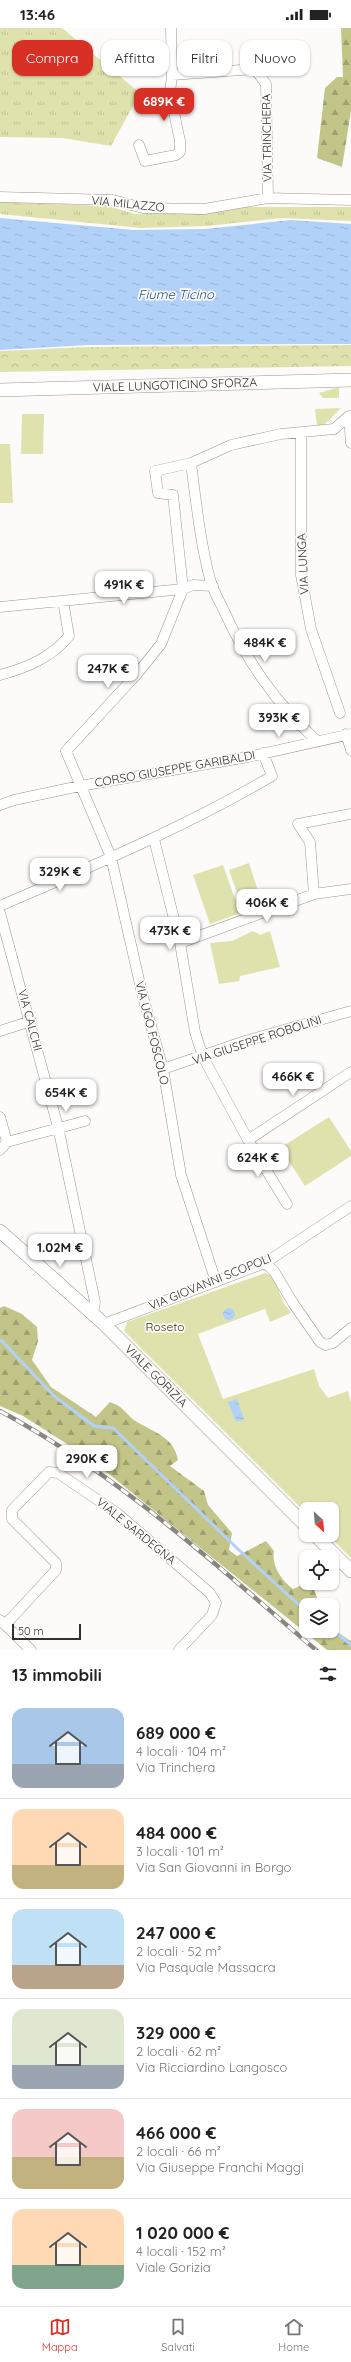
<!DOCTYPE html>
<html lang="it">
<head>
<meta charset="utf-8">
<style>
	:root { --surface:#fff; --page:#f2f2f2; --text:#222; --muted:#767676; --line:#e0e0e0; --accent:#d93025 }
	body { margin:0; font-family:Quicksand,sans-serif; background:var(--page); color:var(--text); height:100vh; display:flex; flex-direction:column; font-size:15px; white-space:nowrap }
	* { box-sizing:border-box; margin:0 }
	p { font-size:13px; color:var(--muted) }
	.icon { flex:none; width:22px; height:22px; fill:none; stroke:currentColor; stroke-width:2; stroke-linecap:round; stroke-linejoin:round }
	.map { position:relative; height:1622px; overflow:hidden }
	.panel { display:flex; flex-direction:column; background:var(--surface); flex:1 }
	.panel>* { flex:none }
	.banner { position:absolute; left:12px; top:12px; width:327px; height:36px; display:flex; gap:8px }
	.needle { width:26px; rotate:154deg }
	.controls { position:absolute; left:299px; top:1474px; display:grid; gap:8px }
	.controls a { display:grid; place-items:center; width:40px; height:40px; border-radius:8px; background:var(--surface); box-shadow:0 1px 3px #0004; font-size:20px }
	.scale { position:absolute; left:12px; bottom:10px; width:69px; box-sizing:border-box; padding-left:4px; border:2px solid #35302c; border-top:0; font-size:11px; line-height:14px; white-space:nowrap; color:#35302c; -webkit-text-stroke:3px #fdfbf9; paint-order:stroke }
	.price { position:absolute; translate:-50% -34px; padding:0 9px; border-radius:8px; background:#fff; color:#222; font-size:13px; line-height:26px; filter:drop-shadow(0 1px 2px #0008) }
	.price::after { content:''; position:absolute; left:50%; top:24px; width:12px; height:9px; margin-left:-6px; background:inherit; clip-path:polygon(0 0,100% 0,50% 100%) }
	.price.active { background:var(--accent); color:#fff }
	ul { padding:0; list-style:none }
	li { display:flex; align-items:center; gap:12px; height:100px; padding:0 12px }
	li+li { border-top:1px solid var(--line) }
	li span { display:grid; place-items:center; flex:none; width:112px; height:80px; border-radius:12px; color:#555 }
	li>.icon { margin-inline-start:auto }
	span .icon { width:48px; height:48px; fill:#fffc; stroke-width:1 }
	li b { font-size:17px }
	h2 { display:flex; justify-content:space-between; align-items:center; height:48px; padding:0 12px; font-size:17px }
	.chip { padding:0 14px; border-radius:12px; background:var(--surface); box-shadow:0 1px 3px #0004; font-size:14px; line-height:36px }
	.chip.active { background:var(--accent); color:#fff }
	.status { display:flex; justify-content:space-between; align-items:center; height:28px; padding:0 20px; background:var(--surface); direction:ltr }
	.status svg { height:11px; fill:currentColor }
	.menu { display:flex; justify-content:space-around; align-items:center; height:56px; border-top:1px solid var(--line); background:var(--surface); font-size:11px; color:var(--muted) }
	.menu a { display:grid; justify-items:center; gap:2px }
	.menu .active { color:var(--accent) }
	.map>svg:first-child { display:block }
	.grass { fill:url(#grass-tufts) }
	.forest { fill:url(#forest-firs) }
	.park { fill:url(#park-crowns) }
	.garden { fill:#dfe2ad }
	.water { fill:url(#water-ripples) }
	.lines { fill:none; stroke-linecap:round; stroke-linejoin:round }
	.stream { stroke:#b2d1f9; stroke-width:3 }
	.street-casing { stroke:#a1958b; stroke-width:11 }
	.secondary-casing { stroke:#a1958b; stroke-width:14 }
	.street { stroke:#fff; stroke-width:10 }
	.secondary { stroke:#fff; stroke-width:13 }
	.rail-casing { stroke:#898682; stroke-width:4.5 }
	.rail { stroke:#fdfbf9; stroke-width:3; stroke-dasharray:9; stroke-linecap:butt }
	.labels { text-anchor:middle; stroke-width:3.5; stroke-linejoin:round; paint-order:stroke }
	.street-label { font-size:12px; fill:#35302c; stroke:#fdfbf9 }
	.park-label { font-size:12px; fill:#353604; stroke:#fdfbf9 }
	.water-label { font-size:13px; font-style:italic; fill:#20518c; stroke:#fdfbf9 }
</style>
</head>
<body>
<div class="status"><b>13:46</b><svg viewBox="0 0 49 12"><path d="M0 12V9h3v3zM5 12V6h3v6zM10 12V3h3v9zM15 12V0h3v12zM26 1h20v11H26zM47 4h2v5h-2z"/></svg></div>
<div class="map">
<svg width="351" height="1622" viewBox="0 0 351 1622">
	<defs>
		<pattern id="grass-tufts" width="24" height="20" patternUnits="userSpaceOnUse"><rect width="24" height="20" fill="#dfe2ad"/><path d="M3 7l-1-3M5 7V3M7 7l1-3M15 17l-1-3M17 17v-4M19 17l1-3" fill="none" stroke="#c0c295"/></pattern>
		<pattern id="forest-firs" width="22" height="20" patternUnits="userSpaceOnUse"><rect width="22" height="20" fill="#c3c588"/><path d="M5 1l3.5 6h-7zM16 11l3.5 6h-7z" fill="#9fa06f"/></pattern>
		<pattern id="park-crowns" width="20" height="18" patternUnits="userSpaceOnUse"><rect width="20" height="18" fill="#dfe2ad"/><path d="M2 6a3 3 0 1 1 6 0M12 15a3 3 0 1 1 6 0" fill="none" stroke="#c0c295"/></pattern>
		<pattern id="water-ripples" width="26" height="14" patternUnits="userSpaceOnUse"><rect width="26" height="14" fill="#b2d1f9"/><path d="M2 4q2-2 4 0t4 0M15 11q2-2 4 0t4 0" fill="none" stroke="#9ab4d6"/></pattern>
	</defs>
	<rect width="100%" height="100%" fill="#fdfbf9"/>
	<path class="grass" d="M0,0H62L140,65L111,118L63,110L0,109Z
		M0,174L108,178L135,186L202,185L247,179H351V193L281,190L207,198L141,200L0,186Z"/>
	<path class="forest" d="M341,0H351V83L342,139L317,130L325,60L337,49H343Z
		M4,1278L22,1286L37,1299L38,1313L32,1332L51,1359L96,1389L110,1374C124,1379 124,1384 134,1392C152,1404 174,1408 178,1432L170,1438L204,1463L208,1477L232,1505L229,1522L237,1528L266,1513L274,1523C271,1538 282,1553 293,1561L304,1556L313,1559L318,1572L314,1577H306V1603H332V1601L351,1613V1622H327L89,1430L23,1388L0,1378V1280Z"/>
	<path class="park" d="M351,317V338L0,344V323L88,319Z"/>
	<path class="garden" d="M339,359V370H323L319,365Z
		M341,380L323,398H317L315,381Z
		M22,386H44L43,426H21Z
		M0,416H10L13,475H0Z
		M249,835L260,869L241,876L229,842Z
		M223,837L240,885L210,896L193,847Z
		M253,903L260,907L270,903L280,939L240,948L239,953L219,956L210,915L232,913Z
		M329,1089L351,1123V1128L305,1158L280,1120Z
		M265,1245L273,1248L283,1274L291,1285L270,1294L265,1281L198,1306L223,1371L314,1341L319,1358L328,1370L348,1363L351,1375V1530L328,1507H332V1481H306V1485L124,1303L127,1294Z"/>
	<path class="water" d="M0,190L134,202L205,201L291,192L351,196V316L88,317L0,322Z
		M223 1286a6 6 0 1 1 12 0a6 6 0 1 1-12 0Z
		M237,1371L244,1391L236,1394L228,1374Z"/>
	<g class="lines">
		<path class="stream" d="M1,1312L54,1368L94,1398L113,1400L239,1522L298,1576L306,1580
			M332,1601L351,1617"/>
		<defs>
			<path id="street" d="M171,0L172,47L255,41L266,56L268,170
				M139,117L145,133L176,127L180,124V113L170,65L172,47
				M0,169L113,172L143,180L204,181L268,170L351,172
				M349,388L351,415
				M301,405V547L311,601L340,685
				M191,435L231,417L281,406L334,401L349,388
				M213,558L193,557L183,561L173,467L158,465L155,443L191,435C196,473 200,513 210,551C213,563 220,574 225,585C248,635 276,675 316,712
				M0,579L183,561L161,616L137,646L66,723L111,829L142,965L163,1041L181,1147L216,1254
				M0,647C26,640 51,630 69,608L63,573
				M346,706L351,722
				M0,777L14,772L80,758L248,729L351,706
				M154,811L180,915L195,1004L203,1029L248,1112L287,1176
				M314,866L310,814L298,796L351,786
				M0,878C92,838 185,799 272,748L263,725
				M0,885L58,1099L95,1274L93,1285
				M180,915L314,866L351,861
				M0,1003L31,993
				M163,1041L245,1013L351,983
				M0,1089L7,1114
				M248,1112L351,1044
				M0,1122L7,1114L85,1093
				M265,1235L274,1243L293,1275L320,1314L326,1317L333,1315L351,1300
				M104,1296L265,1235L351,1178
				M0,1592L31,1622
				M5,1597L56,1542V1535L12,1491V1482L49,1444L58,1445L117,1485L210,1565L216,1575L212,1587L179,1622"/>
			<path id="secondary" d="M0,362L351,352
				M0,1203L104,1296L306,1498
				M315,1507L351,1543"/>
		</defs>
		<use href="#street" class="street-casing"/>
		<use href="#secondary" class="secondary-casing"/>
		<use href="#street" class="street"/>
		<use href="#secondary" class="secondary"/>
		<defs>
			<path id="rail" d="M0,1383C117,1446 215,1536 316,1622"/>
		</defs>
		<use href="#rail" class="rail-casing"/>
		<use href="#rail" class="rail"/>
	</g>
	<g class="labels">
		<g class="street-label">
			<text transform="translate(267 110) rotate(-91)" y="4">VIA TRINCHERA</text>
			<text transform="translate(128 176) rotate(6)" y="4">VIA MILAZZO</text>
			<text transform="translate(175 357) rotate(-2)" y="4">VIALE LUNGOTICINO SFORZA</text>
			<text transform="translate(303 536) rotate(-93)" y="4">VIA LUNGA</text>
			<text transform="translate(175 741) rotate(-10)" y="4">CORSO GIUSEPPE GARIBALDI</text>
			<text transform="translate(30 992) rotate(75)" y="4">VIA CALCHI</text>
			<text transform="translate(152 1005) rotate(76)" y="4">VIA UGO FOSCOLO</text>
			<text transform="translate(257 1012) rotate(-18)" y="4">VIA GIUSEPPE ROBOLINI</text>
			<text transform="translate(210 1254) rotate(-22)" y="4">VIA GIOVANNI SCOPOLI</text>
			<text transform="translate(156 1348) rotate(45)" y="4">VIALE GORIZIA</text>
			<text transform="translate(136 1503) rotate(39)" y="4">VIALE SARDEGNA</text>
		</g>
		<g class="park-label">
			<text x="165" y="1303">Roseto</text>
		</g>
		<g class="water-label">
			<text x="176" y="271">Fiume Ticino</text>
		</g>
	</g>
</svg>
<div class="controls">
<a><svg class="needle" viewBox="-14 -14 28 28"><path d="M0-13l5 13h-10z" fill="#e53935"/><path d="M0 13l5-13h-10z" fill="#767676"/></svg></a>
<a><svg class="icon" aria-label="locate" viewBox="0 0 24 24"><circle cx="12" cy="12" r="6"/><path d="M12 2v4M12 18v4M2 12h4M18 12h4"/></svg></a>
<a><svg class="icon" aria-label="layers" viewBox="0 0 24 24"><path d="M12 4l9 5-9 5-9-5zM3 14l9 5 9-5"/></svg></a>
</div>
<div class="scale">50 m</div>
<b class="price active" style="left:164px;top:94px">689K €</b>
<b class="price" style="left:124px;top:577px">491K €</b>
<b class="price" style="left:265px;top:635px">484K €</b>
<b class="price" style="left:108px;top:661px">247K €</b>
<b class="price" style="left:279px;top:710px">393K €</b>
<b class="price" style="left:60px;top:864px">329K €</b>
<b class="price" style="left:267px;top:895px">406K €</b>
<b class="price" style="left:170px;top:923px">473K €</b>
<b class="price" style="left:293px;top:1069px">466K €</b>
<b class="price" style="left:66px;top:1085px">654K €</b>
<b class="price" style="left:258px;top:1150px">624K €</b>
<b class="price" style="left:60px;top:1240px">1.02M €</b>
<b class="price" style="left:87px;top:1451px">290K €</b>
<div class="banner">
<a class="chip active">Compra</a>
<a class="chip">Affitta</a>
<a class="chip">Filtri</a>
<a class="chip">Nuovo</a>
</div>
</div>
<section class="panel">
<h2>13 immobili<svg class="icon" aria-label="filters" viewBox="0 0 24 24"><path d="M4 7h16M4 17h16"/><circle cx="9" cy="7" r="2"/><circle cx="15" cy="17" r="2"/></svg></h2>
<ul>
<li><span style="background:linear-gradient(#a9c7e8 70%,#9aa5b1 0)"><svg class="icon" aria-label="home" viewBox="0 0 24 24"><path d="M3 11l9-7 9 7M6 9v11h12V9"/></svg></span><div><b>689 000 €</b><p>4 locali · 104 m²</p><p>Via Trinchera</p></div></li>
<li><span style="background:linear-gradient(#ffd9b3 70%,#c2b280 0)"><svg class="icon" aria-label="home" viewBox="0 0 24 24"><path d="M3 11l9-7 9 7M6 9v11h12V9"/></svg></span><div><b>484 000 €</b><p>3 locali · 101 m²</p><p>Via San Giovanni in Borgo</p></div></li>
<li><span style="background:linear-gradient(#bfe0f5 70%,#b9a48a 0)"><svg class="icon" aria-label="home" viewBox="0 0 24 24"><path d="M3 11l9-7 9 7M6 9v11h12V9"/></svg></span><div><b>247 000 €</b><p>2 locali · 52 m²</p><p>Via Pasquale Massacra</p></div></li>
<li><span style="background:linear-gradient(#dfe7d0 70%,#9aa5b1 0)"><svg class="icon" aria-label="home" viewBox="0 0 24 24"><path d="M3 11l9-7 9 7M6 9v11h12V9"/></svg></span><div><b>329 000 €</b><p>2 locali · 62 m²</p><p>Via Ricciardino Langosco</p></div></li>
<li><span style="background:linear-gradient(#f6c9c9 60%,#c2b280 0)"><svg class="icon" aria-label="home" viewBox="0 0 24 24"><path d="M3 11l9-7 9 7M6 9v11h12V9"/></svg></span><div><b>466 000 €</b><p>2 locali · 66 m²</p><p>Via Giuseppe Franchi Maggi</p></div></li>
<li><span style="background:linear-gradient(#ffd9b3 70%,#7fa58c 0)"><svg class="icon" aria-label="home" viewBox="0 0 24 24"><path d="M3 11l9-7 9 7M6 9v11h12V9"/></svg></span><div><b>1 020 000 €</b><p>4 locali · 152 m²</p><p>Viale Gorizia</p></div></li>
</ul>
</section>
<nav class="menu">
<a class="active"><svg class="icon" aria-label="map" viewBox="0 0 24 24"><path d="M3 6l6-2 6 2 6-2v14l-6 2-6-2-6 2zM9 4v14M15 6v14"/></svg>Mappa</a>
<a><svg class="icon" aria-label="saved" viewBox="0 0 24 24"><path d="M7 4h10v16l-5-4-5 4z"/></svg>Salvati</a>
<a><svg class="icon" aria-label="home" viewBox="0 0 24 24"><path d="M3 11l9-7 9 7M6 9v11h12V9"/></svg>Home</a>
</nav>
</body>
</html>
